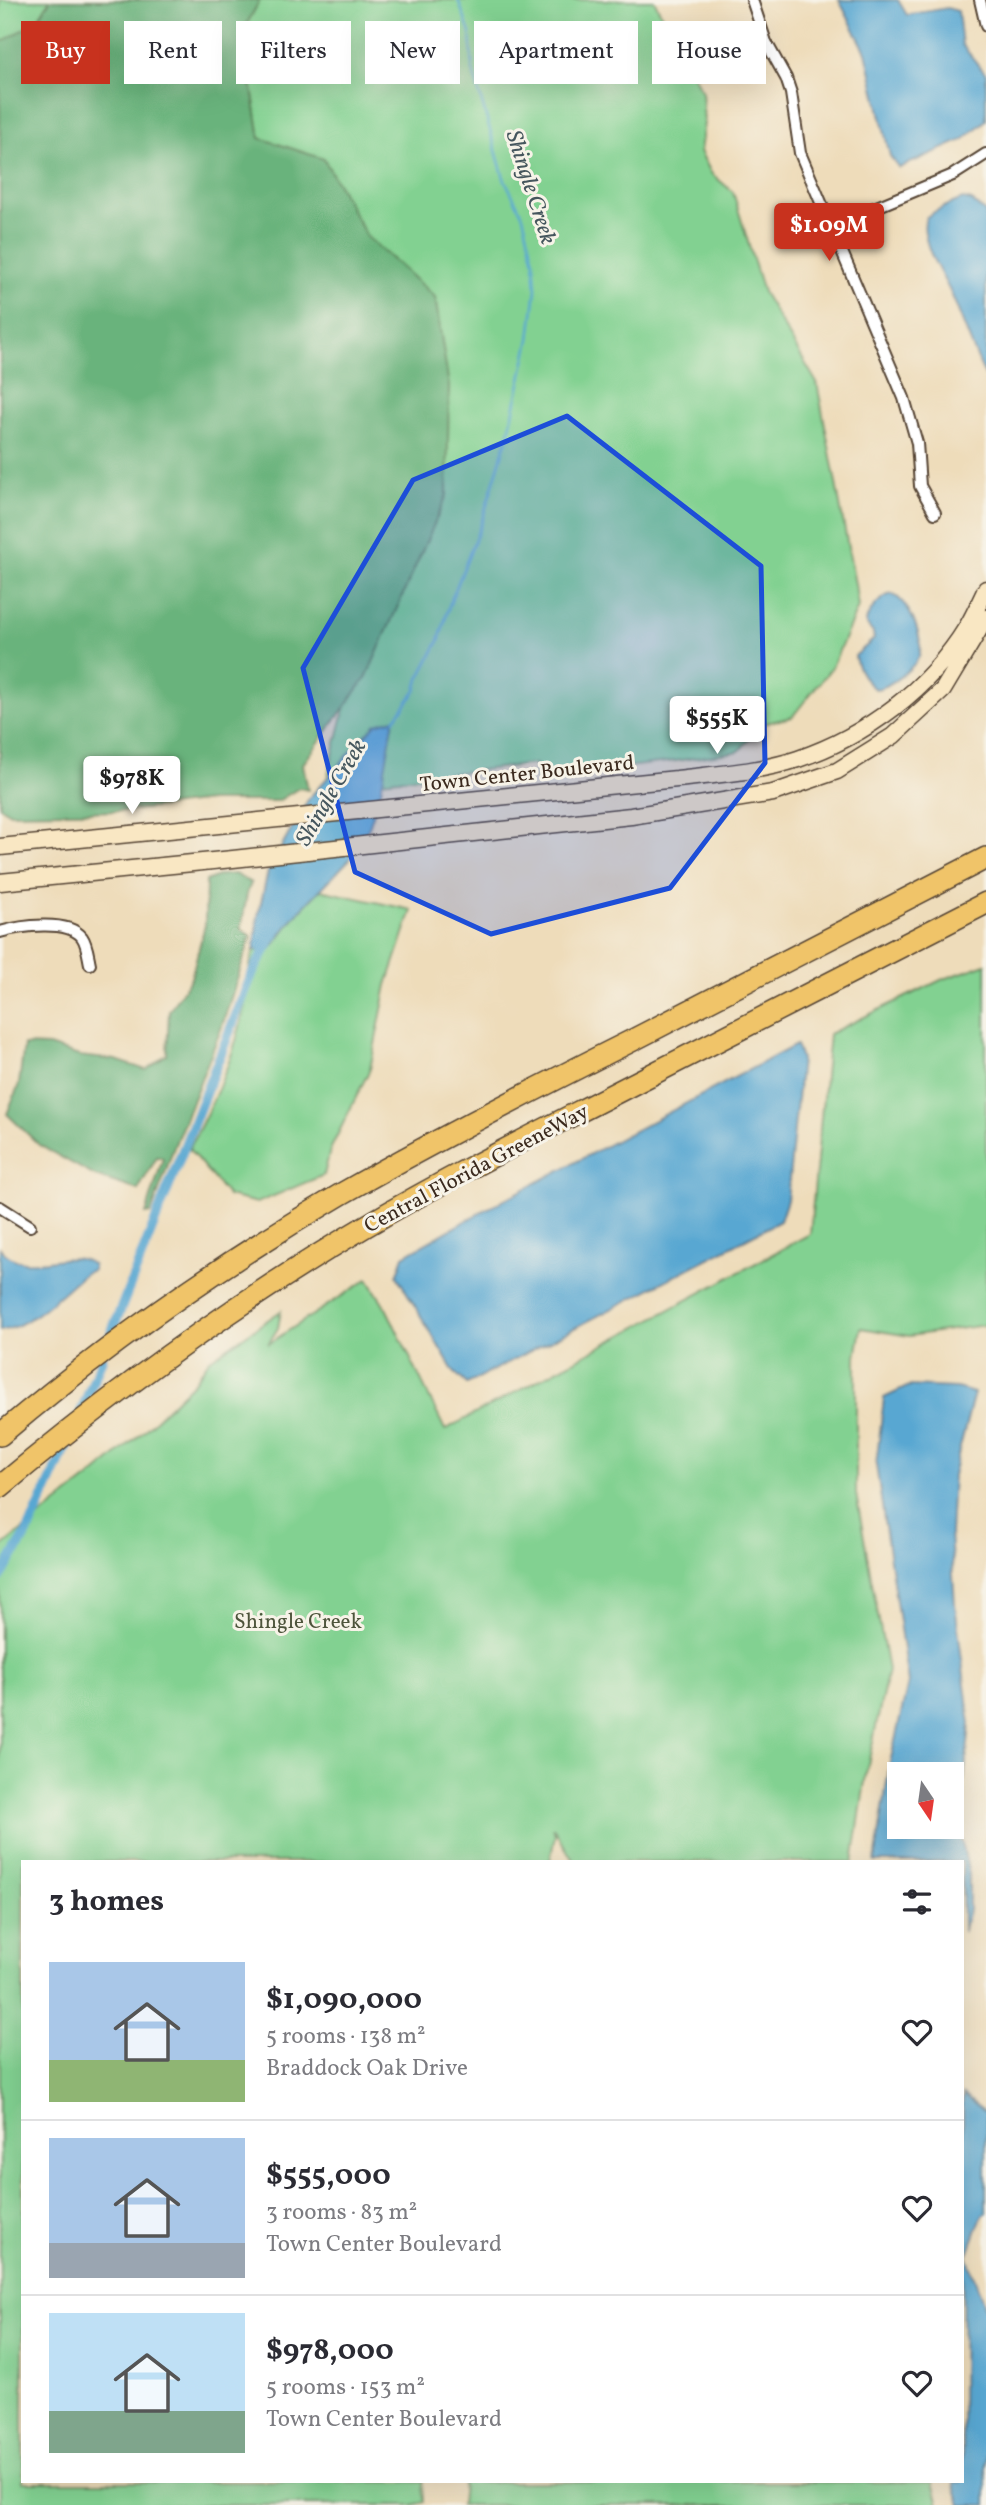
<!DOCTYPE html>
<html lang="en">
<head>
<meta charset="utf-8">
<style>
	:root { --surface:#fff; --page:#f7f7f7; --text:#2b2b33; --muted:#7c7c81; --line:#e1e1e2; --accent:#c8321e }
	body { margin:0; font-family:Vollkorn,serif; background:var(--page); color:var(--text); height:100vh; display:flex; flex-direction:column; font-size:26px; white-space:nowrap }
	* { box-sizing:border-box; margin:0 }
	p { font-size:23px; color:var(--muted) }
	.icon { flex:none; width:38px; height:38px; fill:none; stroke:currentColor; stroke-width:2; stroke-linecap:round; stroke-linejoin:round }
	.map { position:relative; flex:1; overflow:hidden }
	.details { position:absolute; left:21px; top:1860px; width:943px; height:623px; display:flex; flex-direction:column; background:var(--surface); border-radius:0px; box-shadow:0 7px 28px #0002 }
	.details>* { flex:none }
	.top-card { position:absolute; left:21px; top:21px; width:945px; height:63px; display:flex; gap:14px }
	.needle { width:46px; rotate:167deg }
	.tools { position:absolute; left:887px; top:1762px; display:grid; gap:14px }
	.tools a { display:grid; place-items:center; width:77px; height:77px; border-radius:0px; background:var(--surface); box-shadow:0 7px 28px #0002; font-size:35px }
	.price { position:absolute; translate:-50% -60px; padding:0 16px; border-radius:7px; background:#fff; color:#222; font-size:23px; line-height:46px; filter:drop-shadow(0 2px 4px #0008) }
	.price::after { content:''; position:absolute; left:50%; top:42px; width:21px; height:16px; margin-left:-10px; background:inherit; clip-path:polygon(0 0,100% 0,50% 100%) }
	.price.on { background:var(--accent); color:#fff }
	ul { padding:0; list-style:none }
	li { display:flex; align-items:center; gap:21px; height:175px; padding:0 28px }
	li+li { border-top:2px solid var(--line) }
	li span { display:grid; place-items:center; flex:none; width:196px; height:140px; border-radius:0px; color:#555 }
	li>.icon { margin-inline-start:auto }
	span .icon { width:84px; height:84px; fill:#fffc; stroke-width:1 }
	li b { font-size:30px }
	h2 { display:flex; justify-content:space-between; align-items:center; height:84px; padding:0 28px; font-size:30px }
	.chip { padding:0 24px; border-radius:0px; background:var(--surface); box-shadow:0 7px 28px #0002; font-size:24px; line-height:63px }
	.chip.on { background:var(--accent); color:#fff }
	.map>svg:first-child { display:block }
	.green { fill:#82d191; stroke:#5e7e58; stroke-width:2 }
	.forest { fill:#69b37b; stroke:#526e4c; stroke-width:2 }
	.water { fill:#58a7d2; stroke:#4a6878; stroke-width:2; fill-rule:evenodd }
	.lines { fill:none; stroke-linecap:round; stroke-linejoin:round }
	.stream { stroke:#58a7d2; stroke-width:2.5 }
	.canal { stroke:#58a7d2; stroke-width:10 }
	.street-casing { stroke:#564535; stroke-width:14 }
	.secondary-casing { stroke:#564535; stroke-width:19 }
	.highway-casing { stroke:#564535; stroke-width:24 }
	.street { stroke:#fff; stroke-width:10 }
	.secondary { stroke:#f9e7c3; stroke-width:16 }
	.highway { stroke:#f0c469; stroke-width:21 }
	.marked { fill:#1d4ed8; fill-opacity:0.2; stroke:#1d4ed8; stroke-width:5; stroke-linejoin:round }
	.labels { text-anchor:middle; stroke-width:6; stroke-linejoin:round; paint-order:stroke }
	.street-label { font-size:21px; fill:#3b2a1e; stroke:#f7f3e8 }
	.park-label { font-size:21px; fill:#4d543b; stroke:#f7f3e8 }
	.water-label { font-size:23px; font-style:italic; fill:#45565d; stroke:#f7f3e8 }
</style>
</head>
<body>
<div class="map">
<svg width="986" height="2505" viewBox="0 0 986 2505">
	<rect width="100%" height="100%" fill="#f7f3e8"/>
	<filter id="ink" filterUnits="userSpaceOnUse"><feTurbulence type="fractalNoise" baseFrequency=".0143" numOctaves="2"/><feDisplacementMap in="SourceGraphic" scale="14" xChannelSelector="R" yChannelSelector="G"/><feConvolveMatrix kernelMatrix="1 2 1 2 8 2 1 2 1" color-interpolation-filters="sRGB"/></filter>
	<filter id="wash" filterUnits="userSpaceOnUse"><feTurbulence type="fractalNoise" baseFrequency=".00686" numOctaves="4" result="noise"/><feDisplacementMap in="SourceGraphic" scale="28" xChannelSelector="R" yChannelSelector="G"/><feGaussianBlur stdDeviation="1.57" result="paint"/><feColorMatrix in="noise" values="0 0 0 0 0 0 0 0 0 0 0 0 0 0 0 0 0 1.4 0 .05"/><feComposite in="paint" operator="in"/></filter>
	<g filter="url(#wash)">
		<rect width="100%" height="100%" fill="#eedcba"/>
		<path class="green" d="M0,0H79L0,55Z
			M176,0H654L702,92L704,123L700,151L711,173L733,192L763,292L817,383L855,584L858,607L832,667L792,717L762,724L739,751L676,761L536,778L535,764L325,787L436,344L241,116Z
			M320,890L412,910L387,985L370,1069L330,1150L324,1175L257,1203L228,1196L189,1149C212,1104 235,1058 244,1008C248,989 247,969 254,950L264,952L270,949L295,915Z
			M986,964V1325L909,1336L861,1328L856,1357V1494L888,1670L866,1774L853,1862H574L553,1827L555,1835L550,1862H23V2482H423L424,2502L412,2505H0V1548L89,1478L142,1433L194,1382L209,1360L281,1311L278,1328L268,1344L368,1279L387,1310L445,1430L810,1234L829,1034L941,980Z
			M463,2482H933L939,2505H461Z"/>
		<path class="forest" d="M50,0H260L243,31L260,138L324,159L367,237L435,297L449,386L447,495L366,678L303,764L308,790L299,788L278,801H210L126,811L10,813L0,807V43L37,21Z
			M235,874L251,883L247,894L241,929L251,936L221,1029L174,1147L151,1213L146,1214L163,1158L157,1157L138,1190L95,1176L39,1145L7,1114L19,1084L24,1045L49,1046L79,1056L116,1060L146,1070L167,1054L169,1011L191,978L205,925L206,881L220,875Z"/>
		<path class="water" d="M839,0H898L907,15L947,8L958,11L962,45L986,74V120L963,140L899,168L890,156L866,52Z
			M963,199L972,201L986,213V377C973,351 964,324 953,298C946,281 935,266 929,249C926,240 922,226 926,218C929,213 957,201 963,199Z
			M892,594C909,602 922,634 920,652C919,666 888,688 875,689C866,683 856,667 855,656L874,639L873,633L866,624C866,613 881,596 892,594Z
			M394,719L381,791L369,827L350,859L295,916L270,950L264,952L254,950L258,916L268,871L309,798L376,724Z
			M796,1045L801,1059L787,1200L780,1221L467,1384L454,1372L397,1276L404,1256L483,1211Z
			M0,1248C26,1281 69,1244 93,1265V1270L85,1273C62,1292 30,1327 0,1331Z
			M909,1386L957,1388L974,1393L953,1475L950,1533L955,1604L970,1724L959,1828L969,1875V1910L963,1932L962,1862H875L890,1763L908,1683L876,1465L884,1398ZM900,1774H952V1827H900Z
			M963,2095L986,2113V2213L982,2216L967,2256L986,2311V2505H961L954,2482H962Z"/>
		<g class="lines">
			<path class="stream" d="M394,720L416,691L419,679L439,641L449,606L481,524L509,432L530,339L536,289L534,261L523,216L504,178L473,72L470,33L458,0"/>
			<path class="canal" d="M107,1344L252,974L270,941
				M78,1419L102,1359
				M0,1578L28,1531L72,1434"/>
		</g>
	</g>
	<g filter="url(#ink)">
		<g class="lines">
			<defs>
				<path id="street" d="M752,0L766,42L786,78L791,93L800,153L904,398L917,443L920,486L935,513
					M980,0L986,26
					M831,226L953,175L986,154
					M0,932C20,926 68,919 82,937C87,944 88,955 90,964
					M0,1207L30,1226"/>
				<path id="secondary" d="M0,847L677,779C717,774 759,772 798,759C866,736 929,689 967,627C974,615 980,602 986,589
					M0,882L233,859L631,816L773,793L837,771L893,736L943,690L986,618"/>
				<path id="highway" d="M0,1435C106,1345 223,1263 343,1193C438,1139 535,1089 633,1040C750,979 868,919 986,858
					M0,1487C115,1391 237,1302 366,1226C454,1174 546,1129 637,1082C753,1022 870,963 986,903"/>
			</defs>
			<use href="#street" class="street-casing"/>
			<use href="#secondary" class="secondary-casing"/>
			<use href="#highway" class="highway-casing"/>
			<use href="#street" class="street"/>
			<use href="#secondary" class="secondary"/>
			<use href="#highway" class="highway"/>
		</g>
	</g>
	<path class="marked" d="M567,416L761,566L765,763L670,888L491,934L355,872L303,668L413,480Z"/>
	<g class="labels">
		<g class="street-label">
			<text transform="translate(527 773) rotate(-6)" y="7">Town Center Boulevard</text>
			<text transform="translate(476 1168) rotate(-28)" y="7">Central Florida GreeneWay</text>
		</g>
		<g class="park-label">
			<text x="298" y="1628">Shingle Creek</text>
		</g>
		<g class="water-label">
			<text transform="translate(532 187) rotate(72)" y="8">Shingle Creek</text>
			<text transform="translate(330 792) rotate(-60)" y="8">Shingle Creek</text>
		</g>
	</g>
</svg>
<div class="tools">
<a><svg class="needle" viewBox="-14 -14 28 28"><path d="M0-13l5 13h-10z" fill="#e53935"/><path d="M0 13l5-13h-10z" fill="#7c7c81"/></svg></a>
</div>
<b class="price on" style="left:829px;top:263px">$1.09M</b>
<b class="price" style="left:717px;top:756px">$555K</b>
<b class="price" style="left:132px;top:816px">$978K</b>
<div class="top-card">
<a class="chip on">Buy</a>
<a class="chip">Rent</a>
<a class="chip">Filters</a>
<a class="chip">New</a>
<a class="chip">Apartment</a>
<a class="chip">House</a>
</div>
<section class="details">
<h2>3 homes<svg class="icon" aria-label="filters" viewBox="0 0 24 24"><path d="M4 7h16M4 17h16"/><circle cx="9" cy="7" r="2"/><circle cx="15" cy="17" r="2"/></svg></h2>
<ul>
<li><span style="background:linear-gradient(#a9c7e8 70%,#8fb573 0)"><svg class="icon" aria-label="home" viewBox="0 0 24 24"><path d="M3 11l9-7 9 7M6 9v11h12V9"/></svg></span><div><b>$1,090,000</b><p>5 rooms · 138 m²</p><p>Braddock Oak Drive</p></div><svg class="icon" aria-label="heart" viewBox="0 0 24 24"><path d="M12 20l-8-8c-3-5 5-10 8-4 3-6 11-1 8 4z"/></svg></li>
<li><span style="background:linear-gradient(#a9c7e8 75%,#9aa5b1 0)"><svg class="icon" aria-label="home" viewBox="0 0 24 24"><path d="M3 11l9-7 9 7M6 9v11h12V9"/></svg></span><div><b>$555,000</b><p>3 rooms · 83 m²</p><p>Town Center Boulevard</p></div><svg class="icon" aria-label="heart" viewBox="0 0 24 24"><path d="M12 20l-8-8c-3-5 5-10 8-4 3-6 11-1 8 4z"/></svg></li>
<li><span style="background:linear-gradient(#bfe0f5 70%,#7fa58c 0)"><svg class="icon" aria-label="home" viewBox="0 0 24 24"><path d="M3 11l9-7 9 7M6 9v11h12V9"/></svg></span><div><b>$978,000</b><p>5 rooms · 153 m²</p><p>Town Center Boulevard</p></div><svg class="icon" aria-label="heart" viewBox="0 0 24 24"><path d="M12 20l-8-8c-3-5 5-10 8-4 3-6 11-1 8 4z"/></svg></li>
</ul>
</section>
</div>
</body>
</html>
